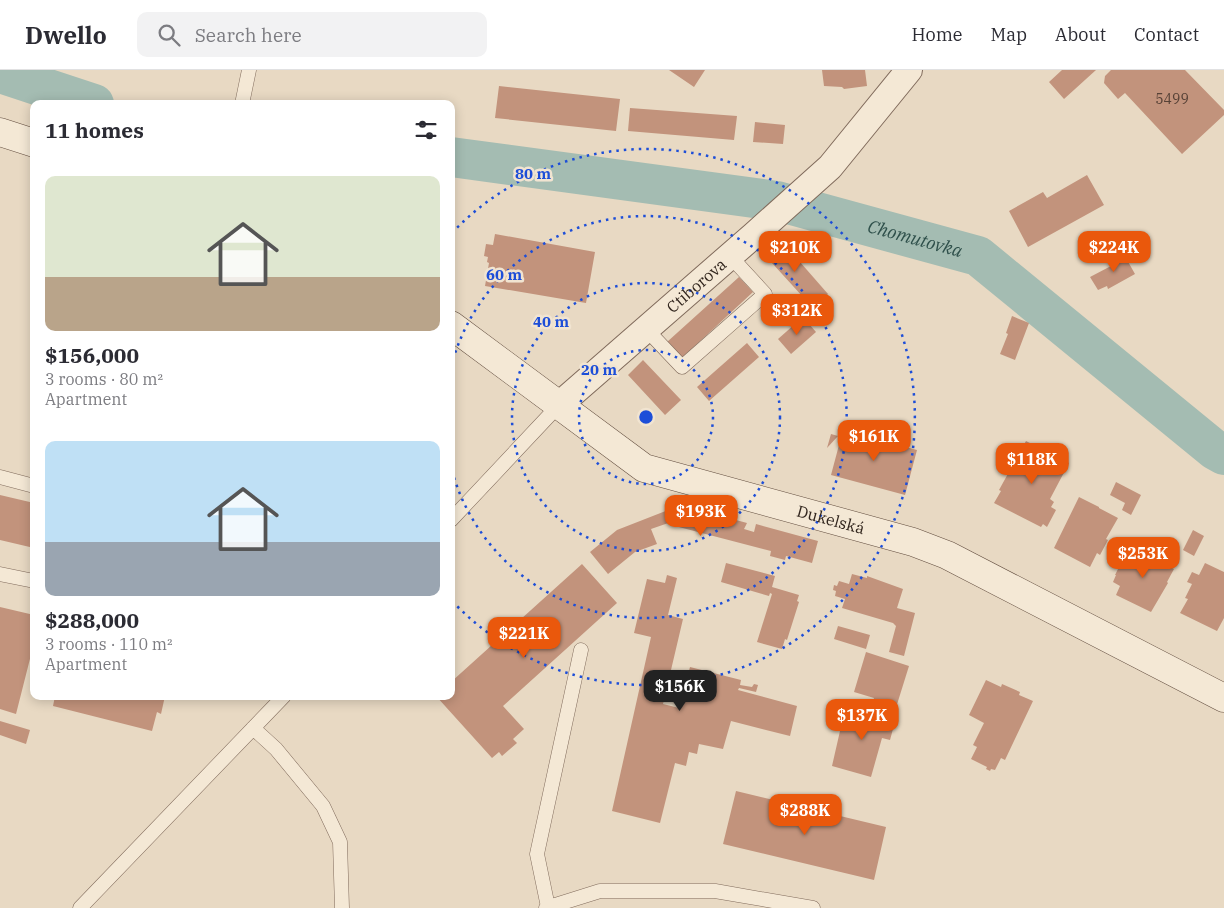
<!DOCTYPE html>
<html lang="en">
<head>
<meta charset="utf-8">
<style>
	:root { --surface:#fff; --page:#f2f2f3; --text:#2b2b33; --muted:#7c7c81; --line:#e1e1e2; --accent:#ea580c }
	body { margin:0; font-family:"IBM Plex Serif",serif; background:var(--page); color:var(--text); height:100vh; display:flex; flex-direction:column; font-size:19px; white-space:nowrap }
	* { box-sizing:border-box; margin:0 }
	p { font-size:16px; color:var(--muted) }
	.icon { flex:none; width:28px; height:28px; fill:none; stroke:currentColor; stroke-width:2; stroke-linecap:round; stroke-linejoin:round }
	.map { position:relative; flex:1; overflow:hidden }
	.sheet { position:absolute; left:30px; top:30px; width:425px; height:600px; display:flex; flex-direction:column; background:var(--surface); border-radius:10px; box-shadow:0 2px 12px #0003 }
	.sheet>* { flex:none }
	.price { position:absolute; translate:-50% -42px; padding:0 11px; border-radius:10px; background:var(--accent); color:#fff; font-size:16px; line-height:32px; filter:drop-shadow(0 1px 2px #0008) }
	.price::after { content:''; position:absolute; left:50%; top:30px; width:15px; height:11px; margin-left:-8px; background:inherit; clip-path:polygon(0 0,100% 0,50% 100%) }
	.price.selected { background:#222; color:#fff }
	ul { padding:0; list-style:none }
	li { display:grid; align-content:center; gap:10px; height:265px; padding:0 15px }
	li span { display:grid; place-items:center; height:155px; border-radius:10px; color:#555 }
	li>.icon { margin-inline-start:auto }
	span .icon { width:90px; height:90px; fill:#fffc; stroke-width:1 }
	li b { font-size:21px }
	h2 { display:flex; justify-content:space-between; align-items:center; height:60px; padding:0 15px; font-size:21px }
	header { display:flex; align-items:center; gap:30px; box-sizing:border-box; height:70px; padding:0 25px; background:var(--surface); border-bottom:1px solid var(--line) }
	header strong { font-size:24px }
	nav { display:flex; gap:28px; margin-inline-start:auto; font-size:18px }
	.search { width:350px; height:45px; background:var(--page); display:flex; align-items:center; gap:12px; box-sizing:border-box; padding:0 18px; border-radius:10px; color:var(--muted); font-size:19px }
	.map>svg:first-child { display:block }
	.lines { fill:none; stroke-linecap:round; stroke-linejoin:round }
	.river { stroke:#a4bcb2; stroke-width:40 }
	.building { fill:#c2937c }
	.lane-casing { stroke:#806b5c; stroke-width:15 }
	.street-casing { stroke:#806b5c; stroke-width:28 }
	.secondary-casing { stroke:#624d3f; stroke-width:29 }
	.lane { stroke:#f4e8d5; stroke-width:14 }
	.street { stroke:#f4e8d5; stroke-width:26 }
	.secondary { stroke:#f4e8d5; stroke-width:28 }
	.ring { fill:none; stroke:#1d4ed8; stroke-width:2.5; stroke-dasharray:2.5 5 }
	.labels { text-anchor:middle; stroke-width:5; stroke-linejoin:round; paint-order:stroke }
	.number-label { font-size:14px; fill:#564136 }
	.street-label { font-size:16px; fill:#32261e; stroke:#f1e4d1 }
	.water-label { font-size:18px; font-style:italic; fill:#2f504b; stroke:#f1e4d1 }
	.centre { fill:#1d4ed8; stroke:#f1e4d1; stroke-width:2.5 }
	.ring-label { font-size:15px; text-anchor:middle; font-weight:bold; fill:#1d4ed8; stroke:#f1e4d1; stroke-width:5; stroke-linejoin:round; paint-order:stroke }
</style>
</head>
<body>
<header>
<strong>Dwello</strong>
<div class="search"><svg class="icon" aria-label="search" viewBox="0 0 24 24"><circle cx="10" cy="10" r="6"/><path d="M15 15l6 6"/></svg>Search here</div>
<nav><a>Home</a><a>Map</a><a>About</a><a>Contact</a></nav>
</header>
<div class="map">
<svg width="1224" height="838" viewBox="0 0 1224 838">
	<rect width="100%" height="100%" fill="#e8d9c3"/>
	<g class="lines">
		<g class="river">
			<path d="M0,3L94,34"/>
			<path id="s1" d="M451,87L777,131L978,186L1215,380L1224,385"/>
		</g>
	</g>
	<path class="building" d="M669,0H705L694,17Z
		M822,0H865L867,16L844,19L842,17L824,16Z
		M1062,0H1096L1064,29L1049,12Z
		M1111,0H1185L1224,40V45L1182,84L1125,23L1118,29L1104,13L1105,6Z
		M499,16L620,29L616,61L495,48Z
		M630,38L737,46L734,70L628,61Z
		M755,52L785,55L783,74L753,72Z
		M1087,105L1104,135L1028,177L1009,141L1043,122L1047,128Z
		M495,164L595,182L586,233L485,216L489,193L487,192L488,187L484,186L486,174L493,175Z
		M779,168L828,224L813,238L762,182Z
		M1122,181L1135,204L1108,219L1107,216L1098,220L1090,207L1111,196L1107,190Z
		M739,207L753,222L682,288L667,272Z
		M1012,246L1029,253L1015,290L1000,284L1008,264L1006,263Z
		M803,247L816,262L791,284L778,269Z
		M747,273L759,287L709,331L697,317Z
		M643,290L681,330L665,345L628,305Z
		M843,360L917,380L905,425L831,405Z
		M831,364L838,366L827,378Z
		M1026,371L1069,393L1050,429L1054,432L1051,437L1056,440L1047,457L1043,454L1041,457L994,433L1001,421L999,420Z
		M1116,412L1141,425L1131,445L1122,440L1125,433L1110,425Z
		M0,425L34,433V478L0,470Z
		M1079,427L1099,437V438L1118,448L1106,469L1108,470L1100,485L1097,483L1090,497L1054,478Z
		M681,435L747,453L744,459L754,462L756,454L818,471L812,493L786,486L785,490L770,486L771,481L675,456L677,450L651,459L657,474L635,482L608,504L590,482L617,460Z
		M1193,460L1204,466L1194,486L1183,480Z
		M1136,476L1159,488L1158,491L1174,499L1167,512L1168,513L1151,542L1116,525L1120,516L1113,512L1116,505H1115L1121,493L1126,495Z
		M726,493L775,506L772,517L799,525L797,531L799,532L787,570L785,569L782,579L757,572L772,524L770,523L769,526L721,512Z
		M1205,493L1224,502V548L1217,561L1180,543L1188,529L1185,528L1192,514L1187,512L1192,502L1199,505Z
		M582,494L617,533L503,636L524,659L513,669L517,673L502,686L499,682L492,688L436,626H451V612Z
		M852,504L867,508V506L903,519L897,538L915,543L904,586L889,582L896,556L893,553L842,538L845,529L835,526L836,521L833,520L834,515L837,516L839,511L849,514Z
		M667,505L677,508L668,545L683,549L663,634L679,638L690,597L741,610L740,615L752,617L754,614L758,615L756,622L739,618L738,620L797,636L790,666L731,651L723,679L699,674L697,684L689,682L686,696L675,693L660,753L612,741L651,567L634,563L647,509L665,513Z
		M0,537L34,545V573L16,644L0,639Z
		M838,556L870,565L866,579L834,569Z
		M866,582L909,596L894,644L871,638L874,628L854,622Z
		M986,610L1001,617L1002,614L1020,622L1019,625L1033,631L1005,690L1001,688L995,700L991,699L990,701L986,699L987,697L971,689L977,677L973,675L984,653L969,645Z
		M55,626H165L161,644L157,642L152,661L53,636Z
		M867,639L896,648L890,670L882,668L871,707L832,696L840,661H842L848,641L865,646Z
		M0,651L30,660L26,674L0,665Z
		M736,721L886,757L874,810L723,774Z"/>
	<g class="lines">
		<defs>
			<path id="lane" d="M242,34L249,0
				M646,259L682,297L765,224L730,186
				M0,407L34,416
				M451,450L559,335
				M0,504L34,511
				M253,658L276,679L323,736L340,772L342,838
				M548,837L537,784L581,580
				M80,838L284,626
				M546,838L600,821H715L813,838"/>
			<g id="street">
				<path id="s2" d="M559,335L754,165L830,97L909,0"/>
			</g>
			<g id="secondary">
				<path d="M0,62L34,73"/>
				<path id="s3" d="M451,255L644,398L913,472L947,485L1224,628"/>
			</g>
		</defs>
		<use href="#lane" class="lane-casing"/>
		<use href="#street" class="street-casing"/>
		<use href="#secondary" class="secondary-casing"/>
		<use href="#lane" class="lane"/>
		<use href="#street" class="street"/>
		<use href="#secondary" class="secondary"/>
	</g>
	<g class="ring">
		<circle cx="646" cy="347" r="67"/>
		<circle cx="646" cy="347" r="134"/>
		<path d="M451 297A201 201 0 1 1 451 397"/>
		<path d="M452 163A268 268 0 1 1 452 531"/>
	</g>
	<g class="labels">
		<g class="number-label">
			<text x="1172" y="34">5499</text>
		</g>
		<g class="street-label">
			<text dy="6" stroke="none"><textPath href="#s2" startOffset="182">Ctiborova</textPath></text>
			<text dy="6" stroke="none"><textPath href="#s3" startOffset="434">Dukelská</textPath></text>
		</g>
		<g class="water-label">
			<text dy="6" stroke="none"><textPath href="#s1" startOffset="472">Chomutovka</textPath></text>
		</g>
	</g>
	<circle cx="646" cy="347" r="8" class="centre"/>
	<g class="ring-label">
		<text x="533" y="109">80 m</text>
		<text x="504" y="210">60 m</text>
		<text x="551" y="257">40 m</text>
		<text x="599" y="305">20 m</text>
	</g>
</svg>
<b class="price" style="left:795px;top:203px">$210K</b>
<b class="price" style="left:1114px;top:203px">$224K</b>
<b class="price" style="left:797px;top:266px">$312K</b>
<b class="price" style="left:874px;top:392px">$161K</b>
<b class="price" style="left:1032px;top:415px">$118K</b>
<b class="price" style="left:701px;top:467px">$193K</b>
<b class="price" style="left:1143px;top:509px">$253K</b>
<b class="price" style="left:524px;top:589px">$221K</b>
<b class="price selected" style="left:680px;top:642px">$156K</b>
<b class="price" style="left:862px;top:671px">$137K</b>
<b class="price" style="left:805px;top:766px">$288K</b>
<section class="sheet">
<h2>11 homes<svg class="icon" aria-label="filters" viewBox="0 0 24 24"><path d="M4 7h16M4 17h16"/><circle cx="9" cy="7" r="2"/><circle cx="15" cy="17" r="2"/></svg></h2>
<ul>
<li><span style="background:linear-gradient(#dfe7d0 65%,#b9a48a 0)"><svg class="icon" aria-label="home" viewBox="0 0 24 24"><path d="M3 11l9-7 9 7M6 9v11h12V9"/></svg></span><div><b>$156,000</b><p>3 rooms · 80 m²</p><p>Apartment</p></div></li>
<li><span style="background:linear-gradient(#bfe0f5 65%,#9aa5b1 0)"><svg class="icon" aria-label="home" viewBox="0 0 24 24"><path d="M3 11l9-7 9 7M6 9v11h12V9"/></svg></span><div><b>$288,000</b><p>3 rooms · 110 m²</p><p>Apartment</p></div></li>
</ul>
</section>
</div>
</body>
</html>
